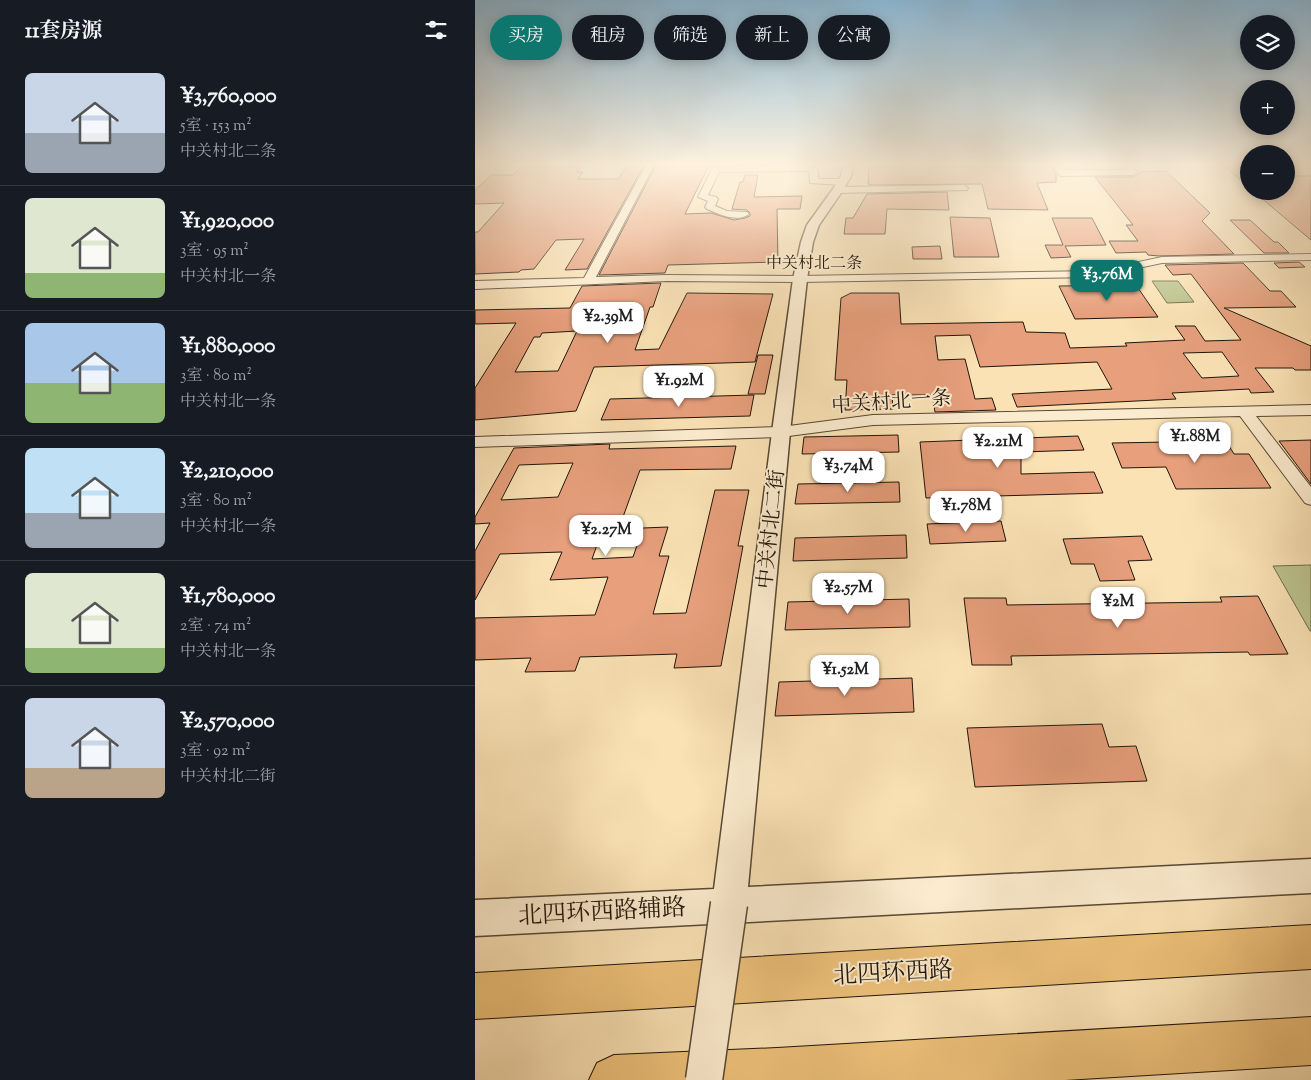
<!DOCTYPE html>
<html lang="zh">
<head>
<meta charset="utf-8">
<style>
	:root { --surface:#171b24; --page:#242831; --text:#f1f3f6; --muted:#9ea1a6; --line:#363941; --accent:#0f766e }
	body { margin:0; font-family:"Sorts Mill Goudy","Noto Serif SC",serif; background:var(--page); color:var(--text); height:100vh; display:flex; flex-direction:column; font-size:19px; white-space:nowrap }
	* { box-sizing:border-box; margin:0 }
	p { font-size:16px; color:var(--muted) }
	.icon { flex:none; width:28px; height:28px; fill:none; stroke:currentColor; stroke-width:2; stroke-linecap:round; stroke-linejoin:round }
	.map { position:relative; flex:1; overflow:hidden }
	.drawer { display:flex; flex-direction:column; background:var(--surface); width:475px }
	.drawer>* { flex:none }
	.banner { position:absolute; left:15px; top:15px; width:475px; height:45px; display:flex; gap:10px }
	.buttons { position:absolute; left:765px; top:15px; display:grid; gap:10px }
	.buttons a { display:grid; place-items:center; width:55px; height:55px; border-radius:50%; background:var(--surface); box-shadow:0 2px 12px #0003; font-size:25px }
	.price { position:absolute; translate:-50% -42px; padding:0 11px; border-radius:10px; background:#fff; color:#222; font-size:16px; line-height:32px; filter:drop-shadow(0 1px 2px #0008) }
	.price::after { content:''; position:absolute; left:50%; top:30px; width:15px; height:11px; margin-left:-8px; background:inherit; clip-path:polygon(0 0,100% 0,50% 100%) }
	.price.selected { background:var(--accent); color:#fff }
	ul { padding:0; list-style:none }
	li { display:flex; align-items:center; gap:15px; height:125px; padding:0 25px }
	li+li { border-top:1px solid var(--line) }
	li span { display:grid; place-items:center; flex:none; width:140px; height:100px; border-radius:8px; color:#555 }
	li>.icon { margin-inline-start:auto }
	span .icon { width:60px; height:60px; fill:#fffc; stroke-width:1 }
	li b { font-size:21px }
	h2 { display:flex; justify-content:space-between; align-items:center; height:60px; padding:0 25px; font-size:21px }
	.pill { padding:0 18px; border-radius:22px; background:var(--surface); box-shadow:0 2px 12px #0003; font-size:18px; line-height:45px }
	.pill.selected { background:var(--accent); color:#fff }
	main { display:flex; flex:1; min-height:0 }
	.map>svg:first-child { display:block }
	.green { fill:#bcc38e; stroke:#6e6c4c }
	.building { fill:#e79f7c; stroke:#211509; fill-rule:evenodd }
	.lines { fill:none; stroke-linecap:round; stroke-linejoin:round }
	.minor-casing { stroke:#574834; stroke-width:2 }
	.tertiary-casing { stroke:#574834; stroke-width:3 }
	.trunk-casing { stroke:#211509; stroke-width:2 }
	.minor { fill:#fceccf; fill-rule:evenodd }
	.tertiary { fill:#fceccf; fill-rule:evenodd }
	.trunk { fill:#edc17a; fill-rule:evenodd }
	.tertiary-bridge-casing { stroke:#574834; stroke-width:39; stroke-linecap:butt }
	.tertiary-bridge { stroke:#fceccf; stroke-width:36 }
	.labels { text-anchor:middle; stroke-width:4; stroke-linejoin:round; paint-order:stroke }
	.far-street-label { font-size:16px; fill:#211509; stroke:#fceccf }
	.street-label { font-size:20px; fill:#211509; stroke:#fceccf }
	.near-street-label { font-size:24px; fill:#211509; stroke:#fceccf }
</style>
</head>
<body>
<main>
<section class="drawer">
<h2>11套房源<svg class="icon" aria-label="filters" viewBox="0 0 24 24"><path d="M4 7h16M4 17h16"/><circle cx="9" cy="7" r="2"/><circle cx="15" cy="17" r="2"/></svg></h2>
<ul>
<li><span style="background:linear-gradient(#c9d6e8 60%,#9aa5b1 0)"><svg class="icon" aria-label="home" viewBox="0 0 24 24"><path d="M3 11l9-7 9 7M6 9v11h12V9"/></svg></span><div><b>¥3,760,000</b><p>5室 · 153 m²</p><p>中关村北二条</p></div></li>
<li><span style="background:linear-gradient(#dfe7d0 75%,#8fb573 0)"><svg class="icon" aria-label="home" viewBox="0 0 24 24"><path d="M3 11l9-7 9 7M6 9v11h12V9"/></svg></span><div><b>¥1,920,000</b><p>3室 · 95 m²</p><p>中关村北一条</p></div></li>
<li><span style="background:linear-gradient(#a9c7e8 60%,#8fb573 0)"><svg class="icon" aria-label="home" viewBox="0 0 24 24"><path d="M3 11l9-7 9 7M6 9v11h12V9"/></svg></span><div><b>¥1,880,000</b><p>3室 · 80 m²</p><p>中关村北一条</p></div></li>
<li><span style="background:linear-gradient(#bfe0f5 65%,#9aa5b1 0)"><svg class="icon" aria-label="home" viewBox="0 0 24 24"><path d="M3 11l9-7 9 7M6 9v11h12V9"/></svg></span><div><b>¥2,210,000</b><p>3室 · 80 m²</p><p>中关村北一条</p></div></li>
<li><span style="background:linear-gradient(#dfe7d0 75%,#8fb573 0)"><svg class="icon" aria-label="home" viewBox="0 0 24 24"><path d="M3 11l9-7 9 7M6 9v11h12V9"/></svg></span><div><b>¥1,780,000</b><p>2室 · 74 m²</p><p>中关村北一条</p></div></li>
<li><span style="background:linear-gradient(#c9d6e8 70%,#b9a48a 0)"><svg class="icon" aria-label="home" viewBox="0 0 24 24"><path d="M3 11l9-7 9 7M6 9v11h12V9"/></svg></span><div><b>¥2,570,000</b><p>3室 · 92 m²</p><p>中关村北二街</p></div></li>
</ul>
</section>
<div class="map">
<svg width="836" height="1080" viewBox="0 0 836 1080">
	<rect width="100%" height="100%" fill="#fae2b5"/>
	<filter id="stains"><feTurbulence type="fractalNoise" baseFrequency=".004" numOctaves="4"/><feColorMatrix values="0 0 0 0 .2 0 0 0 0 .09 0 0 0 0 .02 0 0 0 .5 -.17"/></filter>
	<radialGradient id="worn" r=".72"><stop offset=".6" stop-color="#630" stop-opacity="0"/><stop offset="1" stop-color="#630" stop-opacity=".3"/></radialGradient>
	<path class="green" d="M677,281H703L719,302L692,303Z
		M836,565V631H835L798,566Z"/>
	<path class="building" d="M48,165H107L102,172H108L103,179H143L153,165H169L112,269L90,270L109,239L81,240L59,269L46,270L44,272L0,274V232H3L29,203L0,204V190L17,175H38Z
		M181,165H234L210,214L236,213L259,220L270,218L275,216V213L272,210L257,209L265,182H268L270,175H283L279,197L327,196L325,209H302L303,262L193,265L190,273L124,275Z
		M394,165H576L581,174V182L562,183L573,210L513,209L507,184L397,185L393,184Z
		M748,165H762L774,170V187Z
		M691,171L735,213L727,221L759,254L684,256L673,255L671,252L641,253L634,241H663L651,225H658L620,177H658L665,173L664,172Z
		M811,176H836V240L778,191H811Z
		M472,192L474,210L412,209L410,234H369L371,218H378L392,194Z
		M475,217L515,218L524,257H479Z
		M577,218H617L631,245L590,246L596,257L576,258L570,245H588Z
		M755,220H775L799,242H803L814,253H789Z
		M465,246L467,259H438L437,247Z
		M824,262L830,267L804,268L799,263Z
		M768,263L795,291H806L821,307L749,308L836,346V370H820L818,368H780L799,392L776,393L774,389L697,393L701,399L542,407L537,394L637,389L622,362L505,367L495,335L460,336L463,360L490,359L500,399L517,398L521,410L460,412L457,395H417L418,409L370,410L372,380H360L366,298L376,293H424L426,324L548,322L551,332L590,333L595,348L652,346L650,343L710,340L700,326H720L730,341L766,340L716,274L698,275L690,265ZM747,352L764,376L727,378L708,353Z
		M186,283L178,307H175L160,350L184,349L212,293L298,294L280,362L119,367L101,411L0,420V388L41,323L0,324V310L95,308L107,286ZM102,331L83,371L40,372L59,337H65L67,333Z
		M661,285L683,317L600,319L584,286Z
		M283,355H298L290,394H273Z
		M279,395L275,416L126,420L135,399Z
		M423,435L424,452L327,454L329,437Z
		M603,436L609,450L546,452V474L619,472L628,493L451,498L445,442Z
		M836,440V484L804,441Z
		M751,441L759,454H774L796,488L701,489L691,467L647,468L637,443Z
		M135,444L134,449L261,446L256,469L165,470L148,517H132L117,559L158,557L168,528L193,527L184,556H194L178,614L211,613L240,490H274L263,546H268L246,666L199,668L202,654L105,657L100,671L50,672L56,658L0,660V618L120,615L133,577L75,580L87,552L25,554L0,600V551L15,523L0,524V517L39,448ZM98,463L83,497L26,500L44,465Z
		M424,482L425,502L320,504L323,484Z
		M526,521L531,541L455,544L452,524Z
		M431,535L432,558L318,561L320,538Z
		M667,536L677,560L653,561L660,580L625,581L619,564H596L588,539Z
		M783,596L813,654L775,655L773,652L536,656L537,665H497L489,598H531L532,605L747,602L745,597Z
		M434,599L435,627L310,630L313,602Z
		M437,678L439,712L300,716L304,682Z
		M627,724L634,747L661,746L672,781L500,787L492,728Z"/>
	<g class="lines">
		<defs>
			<path id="minor" d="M171,165H179L121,277L192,275L325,276L621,271L687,257L836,254V260L687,263L621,277L325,282L192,281L0,289V281L109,278Z
				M336,165L343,170V179H368L372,182L368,185L335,183L334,171L244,172L233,195L241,197L243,199L240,206L252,211L272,212L274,214C263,223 243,214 232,209L230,207L233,201L223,197L238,167Z
				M578,165H586L590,170H652L649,165H657L662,172L658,175L587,176L584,175Z
				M489,185L493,188L492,190L363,193L358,190L363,187Z
				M836,405V415L781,416L836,487V505L830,503L765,416L398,425L306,437L0,447V437L306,427L398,415Z"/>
			<path id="tertiary" d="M368,165H378L376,176L368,190L344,225L338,242L332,279L315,432L273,887L836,859V893L0,936V900L239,889L297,432L318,279L326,242L332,225L358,189L366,176Z"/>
			<path id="trunk" d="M836,925V969L0,1019V973Z
				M836,1017V1065L590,1080H114L122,1063L139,1055L302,1048Z"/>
		</defs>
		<use href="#minor" class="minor-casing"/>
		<use href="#tertiary" class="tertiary-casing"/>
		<use href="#trunk" class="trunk-casing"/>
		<use href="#minor" class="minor"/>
		<use href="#tertiary" class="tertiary"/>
		<use href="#trunk" class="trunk"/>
		<defs>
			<path id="tertiary-bridge" d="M229,1080L254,904"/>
		</defs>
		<use href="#tertiary-bridge" class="tertiary-bridge-casing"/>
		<use href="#tertiary-bridge" class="tertiary-bridge"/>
	</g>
	<linearGradient id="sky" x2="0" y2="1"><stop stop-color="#8bb7d4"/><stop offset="0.52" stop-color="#fdf2de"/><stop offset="1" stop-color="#fdf2de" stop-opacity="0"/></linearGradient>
	<rect width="836" height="316" fill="url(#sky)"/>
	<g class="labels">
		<g class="far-street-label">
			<text x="339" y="268">中关村北二条</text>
		</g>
		<g class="street-label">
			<text transform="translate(416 401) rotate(-4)" y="7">中关村北一条</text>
			<text transform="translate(295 529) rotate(-84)" y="7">中关村北二街</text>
		</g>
		<g class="near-street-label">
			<text transform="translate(127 911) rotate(-3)" y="8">北四环西路辅路</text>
			<text transform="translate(418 972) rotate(-3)" y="8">北四环西路</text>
		</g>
	</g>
	<rect width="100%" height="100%" filter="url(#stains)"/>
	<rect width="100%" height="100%" fill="url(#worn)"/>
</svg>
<div class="buttons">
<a><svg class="icon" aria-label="layers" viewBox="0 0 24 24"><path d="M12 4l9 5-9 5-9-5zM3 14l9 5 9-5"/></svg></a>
<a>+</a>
<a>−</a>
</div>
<b class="price selected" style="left:632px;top:302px">¥3.76M</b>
<b class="price" style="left:133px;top:344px">¥2.39M</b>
<b class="price" style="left:204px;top:408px">¥1.92M</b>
<b class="price" style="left:720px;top:464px">¥1.88M</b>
<b class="price" style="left:523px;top:469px">¥2.21M</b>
<b class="price" style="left:373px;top:493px">¥3.74M</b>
<b class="price" style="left:491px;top:533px">¥1.78M</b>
<b class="price" style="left:131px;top:557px">¥2.27M</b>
<b class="price" style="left:373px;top:615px">¥2.57M</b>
<b class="price" style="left:643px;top:629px">¥2M</b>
<b class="price" style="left:370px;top:697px">¥1.52M</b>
<div class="banner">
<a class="pill selected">买房</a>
<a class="pill">租房</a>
<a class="pill">筛选</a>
<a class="pill">新上</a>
<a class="pill">公寓</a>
</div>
</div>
</main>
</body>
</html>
